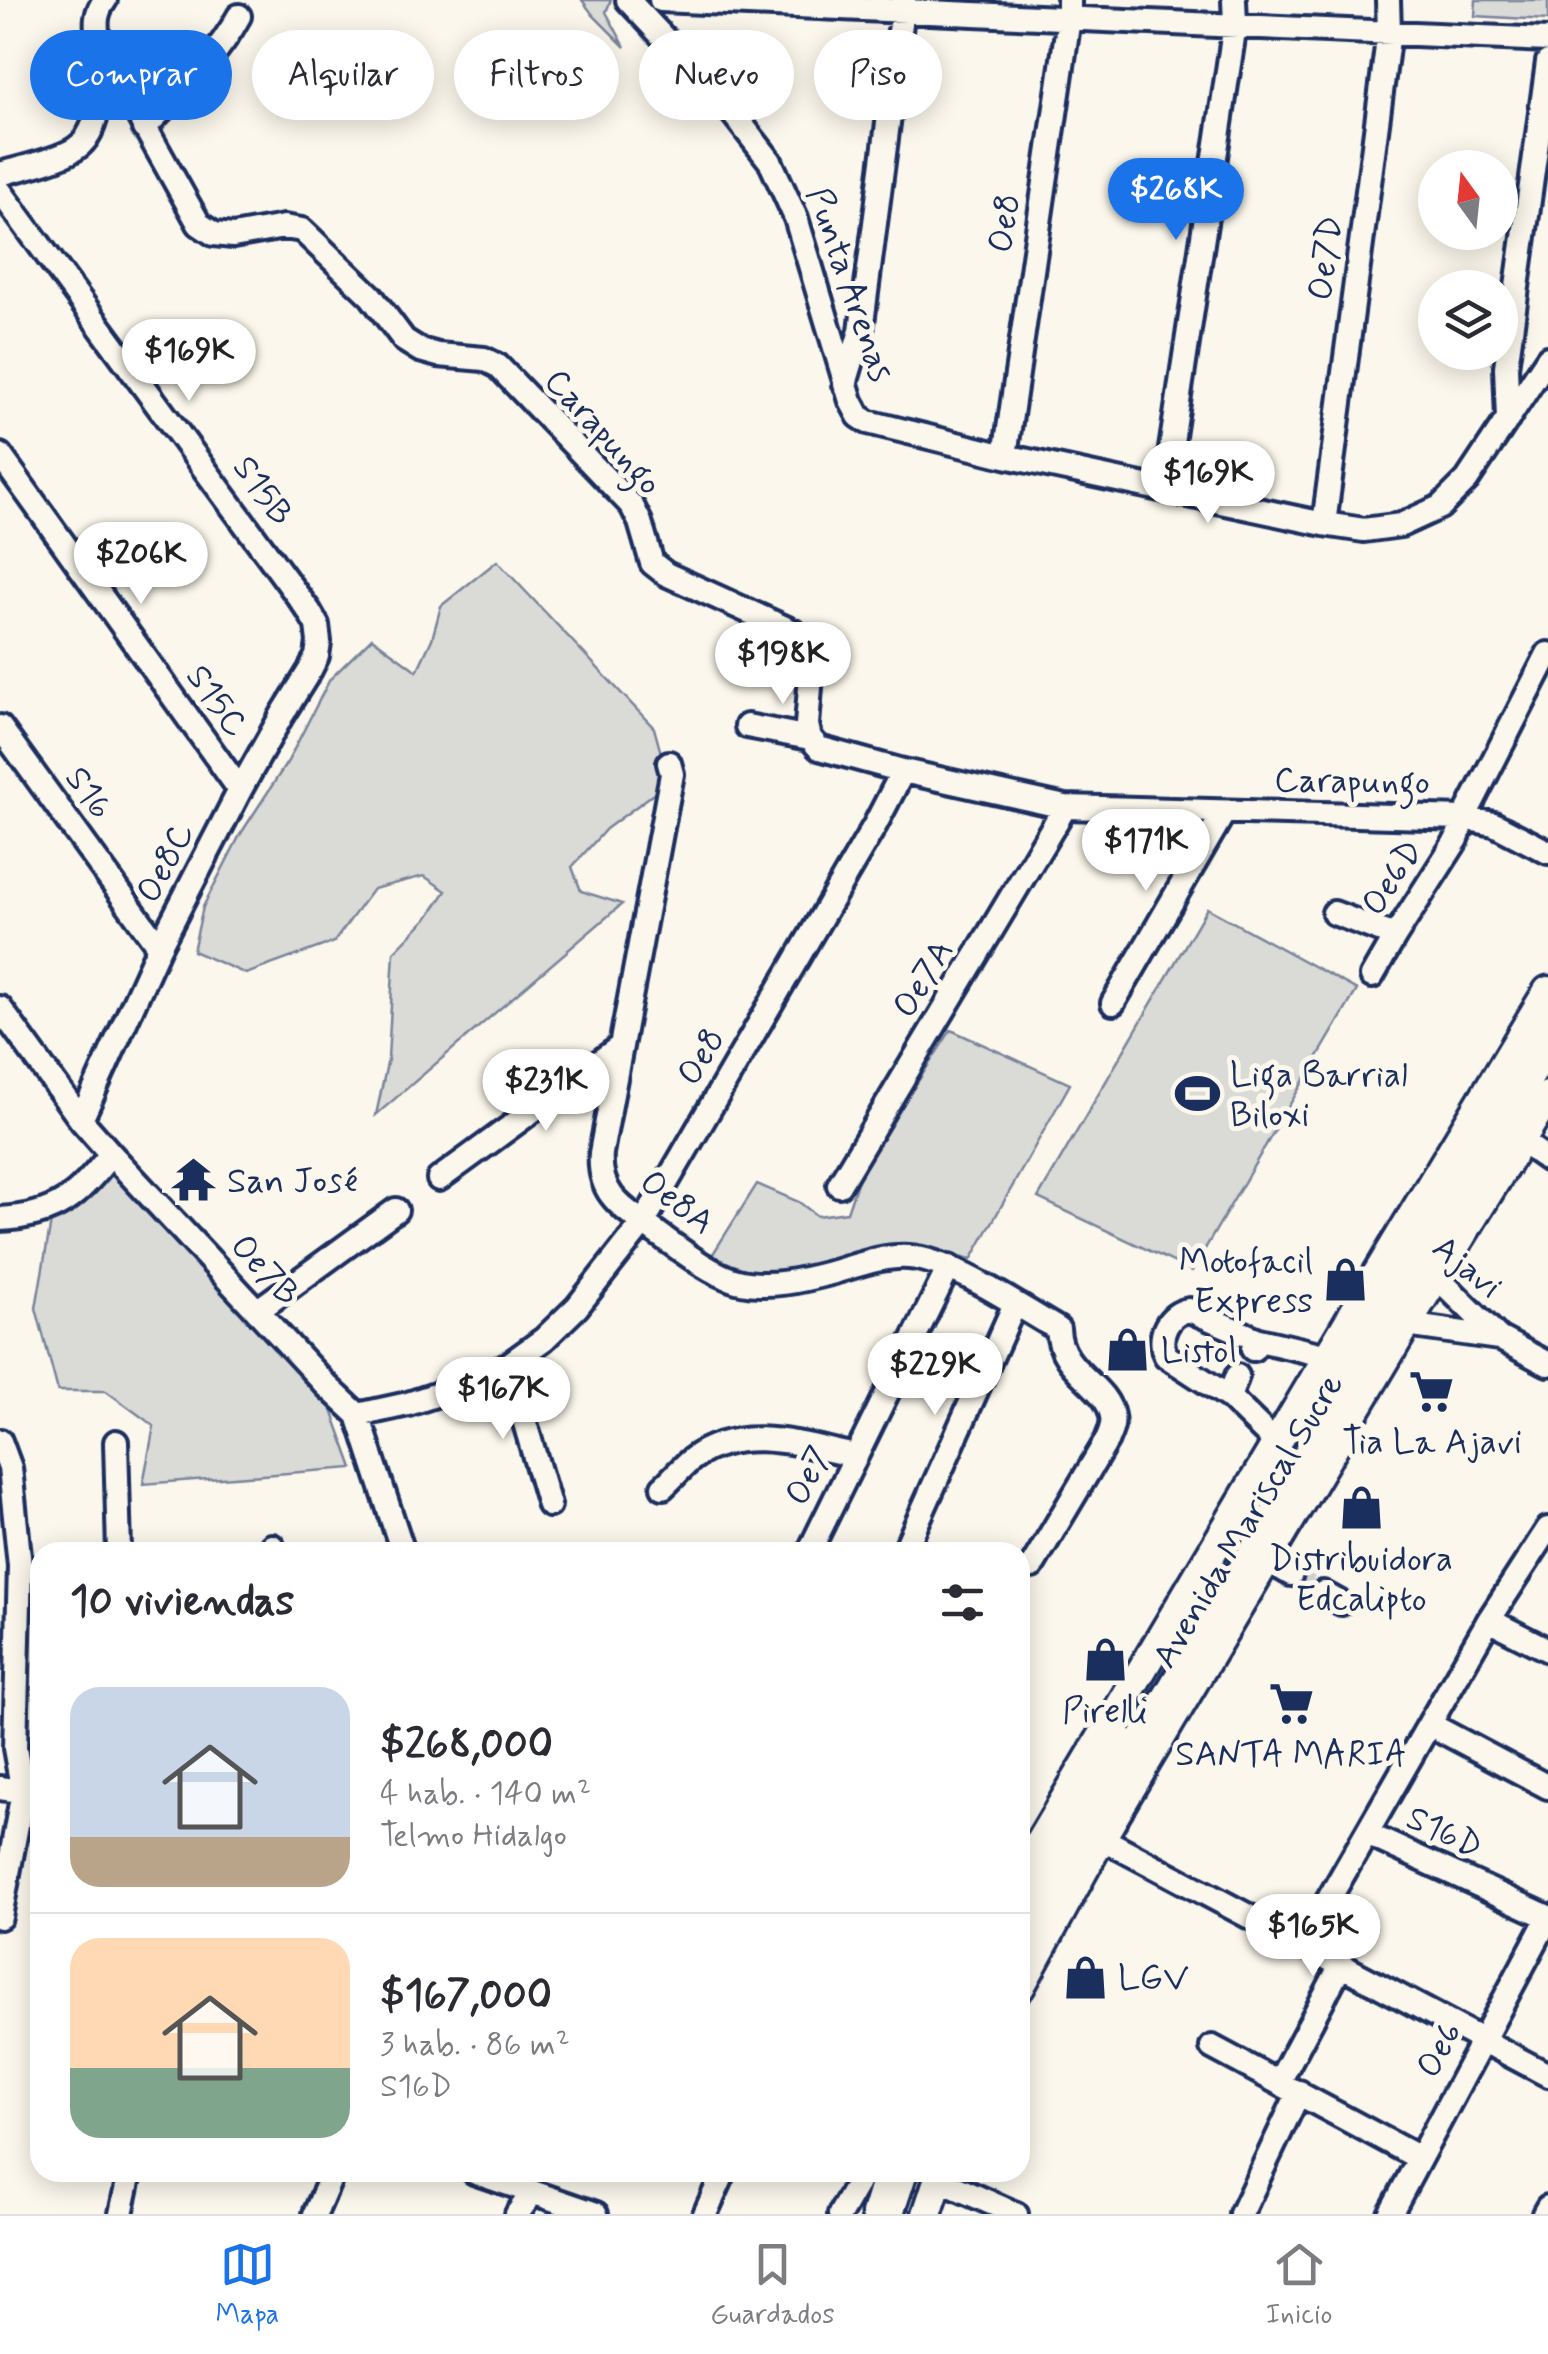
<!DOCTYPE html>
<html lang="es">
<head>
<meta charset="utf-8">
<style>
	:root { --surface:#fff; --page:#f2f2f3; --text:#2b2b33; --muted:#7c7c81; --line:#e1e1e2; --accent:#1a73e8 }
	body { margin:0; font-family:Mynerve,sans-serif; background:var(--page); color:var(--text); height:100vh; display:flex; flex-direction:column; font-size:38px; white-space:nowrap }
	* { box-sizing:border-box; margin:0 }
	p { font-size:32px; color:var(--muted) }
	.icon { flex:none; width:55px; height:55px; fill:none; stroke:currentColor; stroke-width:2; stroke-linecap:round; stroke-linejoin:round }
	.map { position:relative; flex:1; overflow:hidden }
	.side { position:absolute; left:30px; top:1542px; width:1000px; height:640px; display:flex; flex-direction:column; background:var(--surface); border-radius:30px; box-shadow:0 5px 25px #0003 }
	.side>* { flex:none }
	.banner { position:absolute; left:30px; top:30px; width:1000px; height:90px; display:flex; gap:20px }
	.needle { width:65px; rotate:345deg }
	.controls { position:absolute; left:1418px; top:150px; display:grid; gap:20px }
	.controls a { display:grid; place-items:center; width:100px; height:100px; border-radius:50%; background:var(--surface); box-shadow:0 5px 25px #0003; font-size:50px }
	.price { position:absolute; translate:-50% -85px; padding:0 22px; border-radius:35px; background:#fff; color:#222; font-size:32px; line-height:65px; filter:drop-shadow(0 2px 5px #0008) }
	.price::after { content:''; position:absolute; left:50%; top:60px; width:30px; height:22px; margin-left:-15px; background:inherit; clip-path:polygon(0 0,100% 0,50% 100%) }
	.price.on { background:var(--accent); color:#fff }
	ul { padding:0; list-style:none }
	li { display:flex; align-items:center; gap:30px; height:250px; padding:0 40px }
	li+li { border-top:2px solid var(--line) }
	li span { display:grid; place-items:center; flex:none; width:280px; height:200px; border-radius:30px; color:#555 }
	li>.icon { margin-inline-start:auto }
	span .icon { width:120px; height:120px; fill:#fffc; stroke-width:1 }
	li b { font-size:42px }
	h2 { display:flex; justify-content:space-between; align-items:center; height:120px; padding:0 40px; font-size:42px }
	.pill { padding:0 35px; border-radius:45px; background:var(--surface); box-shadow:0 5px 25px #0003; font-size:35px; line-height:90px }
	.pill.on { background:var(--accent); color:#fff }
	.dock { display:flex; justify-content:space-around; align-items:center; height:140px; border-top:2px solid var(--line); background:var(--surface); font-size:28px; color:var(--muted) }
	.dock a { display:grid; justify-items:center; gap:5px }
	.dock .on { color:var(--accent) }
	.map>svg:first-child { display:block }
	.green { fill:#dadad7; stroke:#7a849a; stroke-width:2.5 }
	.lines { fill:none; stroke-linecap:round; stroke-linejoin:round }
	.minor-tunnel { stroke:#cecfd0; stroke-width:22; stroke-dasharray:22 11; stroke-linecap:butt }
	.minor-casing { stroke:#1b2f5e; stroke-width:30 }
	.major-casing { stroke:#1b2f5e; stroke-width:35 }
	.minor { stroke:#fbf7ec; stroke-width:22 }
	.major { stroke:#fbf7ec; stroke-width:28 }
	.labels { text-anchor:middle; stroke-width:10; stroke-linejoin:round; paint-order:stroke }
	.street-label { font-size:35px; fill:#1b2f5e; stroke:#fbf7ec }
	.poi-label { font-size:35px; fill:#1b2f5e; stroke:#fbf7ec; text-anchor:start }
</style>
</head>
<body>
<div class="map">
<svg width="1548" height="2214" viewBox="0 0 1548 2214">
	<rect width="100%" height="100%" fill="#fbf7ec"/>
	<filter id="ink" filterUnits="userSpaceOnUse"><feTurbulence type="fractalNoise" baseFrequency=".01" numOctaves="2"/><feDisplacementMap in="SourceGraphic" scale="20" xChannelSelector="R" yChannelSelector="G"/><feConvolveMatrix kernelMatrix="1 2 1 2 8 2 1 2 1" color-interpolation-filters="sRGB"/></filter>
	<g filter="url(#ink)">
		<path class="green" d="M582,0H611L606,12L625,47L593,15Z
			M1476,0H1548V20L1475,16Z
			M497,561L654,728L662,757L656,792L606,829L572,867L581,891L622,904L376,1115L388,1059L394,952L429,916L446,891L424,876L373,889L334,942L246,974L193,951L203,907L240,835L288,761L330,679L372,638L417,671L432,639L441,606Z
			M1207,908L1357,990L1192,1271L1038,1198Z
			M951,1030L1070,1084L971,1260L921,1247H896L783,1273H747L711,1257L757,1184L799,1202L817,1216L847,1212L862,1168Z
			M111,1154L332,1410L353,1468L143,1484L154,1426L106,1391H58L36,1308L53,1210Z"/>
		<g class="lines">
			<path class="minor-tunnel" d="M1291,1574L1323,1593"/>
			<defs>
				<path id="minor" d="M628,0L724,102L770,161L796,218L851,401L859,416L868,422L1005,456L1324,524L1364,530L1401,525L1440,507L1467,480L1548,358
					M661,0L1548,40
					M98,43L199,224L214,234L233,236L284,227L302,230L371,296L404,340L420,350L438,355L484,359L498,366L632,506L640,522L652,563L666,574L794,632L808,642L812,662L807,725L810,738L819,748L903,771L1065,807L1464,818L1494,824L1548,852
					M144,128C178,93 216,59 239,16
					M0,174C21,168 58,160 75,149C104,131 101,75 98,45C97,27 93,16 105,0
					M0,191L309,611L317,625L319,642L317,656L310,670L282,715L240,790L159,947L81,1120
					M845,384L861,331L904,0
					M1508,419L1506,367L1548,62
					M0,455L240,790
					M1005,456L1069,18V0
					M1165,489L1235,24L1234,0
					M1324,524L1389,32L1388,0
					M747,726L810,738
					M0,727L159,947
					M669,763L672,774L601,1153C598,1191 618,1205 646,1225C672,1243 707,1273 737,1281C768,1289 804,1280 834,1272C858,1265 884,1255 909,1257C952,1260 1019,1307 1058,1329C1060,1373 1106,1383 1112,1416C1114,1425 1110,1432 1107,1440L1032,1566
					M1334,913L1395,936
					M1372,976L1395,936L1457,839L1464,818L1548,654
					M1113,1003L1224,812
					M0,1008L81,1120L111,1154L327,1386L358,1415L403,1552
					M1521,1141L1548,1160
					M439,1179L621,1046
					M839,1185L1065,807
					M0,1219C57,1216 77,1197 111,1154
					M1425,1269L1437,1277L1499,1338L1548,1364
					M257,1311L396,1210
					M1395,1319L1406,1325L1499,1338
					M1253,1349L1259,1340L1328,1356
					M508,1365L549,1505
					M1338,1366L1548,1018
					M1237,1376L1229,1397L1276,1443
					M1229,1397L1166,1356C1156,1337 1168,1313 1189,1310L1259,1340
					M358,1415L408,1404L459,1387L508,1365L544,1339L577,1307L643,1223L875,825L903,771
					M0,1441L10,1468L20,1566L15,1748L23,1792L0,1917
					M116,1442L119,1552
					M663,1487C673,1478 682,1467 692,1459C740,1423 803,1445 855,1456
					M272,1546V1552
					M809,1552L949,1267
					M904,1552L1015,1304
					M1267,1560L1291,1574
					M1323,1593L1341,1603
					M1489,1620L1548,1650
					M1431,1725L1548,1787
					M0,1788L40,1794
					M1367,1834L1548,1917
					M1101,1838L1548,2075
					M1020,1908L1120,1733
					M1303,1944L1489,1620L1548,1529
					M1020,1948L1066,1862L1265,1526L1318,1430L1548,1051
					M1212,2047L1419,2158
					M1279,2082L1341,1965
					M474,2172L596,2214
					M939,2180L1016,2214
					M121,2214L130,2172
					M315,2214L333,2172
					M517,2214L533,2192
					M705,2214L724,2172
					M840,2214L864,2172
					M892,2214L906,2172
					M1241,2214L1299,2092
					M1390,2214L1548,1918
					M1544,2214L1548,2207"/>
				<path id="major" d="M1020,1875L1361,1301L1548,991
					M1020,1987L1101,1838L1406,1325L1548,1096
					M876,2214L889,2172
					M927,2214L941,2172"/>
			</defs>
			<use href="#minor" class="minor-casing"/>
			<use href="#major" class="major-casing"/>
			<use href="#minor" class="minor"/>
			<use href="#major" class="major"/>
		</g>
	</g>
	<defs>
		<symbol id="stadium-bare" viewBox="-9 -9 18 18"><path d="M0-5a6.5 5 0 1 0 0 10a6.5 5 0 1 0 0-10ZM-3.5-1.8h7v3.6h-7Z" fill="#1b2f5e" stroke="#fbf7ec" stroke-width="2.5" paint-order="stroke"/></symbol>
		<symbol id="temple-bare" viewBox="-9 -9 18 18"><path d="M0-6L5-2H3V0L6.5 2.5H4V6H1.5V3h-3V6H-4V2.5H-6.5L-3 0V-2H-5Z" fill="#1b2f5e" stroke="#fbf7ec" stroke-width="2.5" paint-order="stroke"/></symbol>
		<symbol id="shop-bare" viewBox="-9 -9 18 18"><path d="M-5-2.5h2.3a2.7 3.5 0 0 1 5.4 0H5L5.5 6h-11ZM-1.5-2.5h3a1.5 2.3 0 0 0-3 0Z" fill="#1b2f5e" stroke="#fbf7ec" stroke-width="2.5" paint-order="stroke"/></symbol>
		<symbol id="supermarket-bare" viewBox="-9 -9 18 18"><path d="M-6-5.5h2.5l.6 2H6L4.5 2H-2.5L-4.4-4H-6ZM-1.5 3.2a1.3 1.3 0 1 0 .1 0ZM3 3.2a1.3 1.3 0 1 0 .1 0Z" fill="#1b2f5e" stroke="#fbf7ec" stroke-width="2.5" paint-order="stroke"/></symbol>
	</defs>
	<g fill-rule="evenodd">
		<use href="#stadium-bare" x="1166" y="1062" width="63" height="63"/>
		<use href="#temple-bare" x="162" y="1148" width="63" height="63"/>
		<use href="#shop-bare" x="1314" y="1248" width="63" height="63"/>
		<use href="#shop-bare" x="1096" y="1318" width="63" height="63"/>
		<use href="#supermarket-bare" x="1400" y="1360" width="63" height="63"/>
		<use href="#shop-bare" x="1330" y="1476" width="63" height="63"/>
		<use href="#shop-bare" x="1074" y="1628" width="63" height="63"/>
		<use href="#supermarket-bare" x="1260" y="1672" width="63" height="63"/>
		<use href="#shop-bare" x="1054" y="1946" width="63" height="63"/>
	</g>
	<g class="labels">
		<g class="street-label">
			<text transform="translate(1003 223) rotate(-82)" y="12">Oe8</text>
			<text transform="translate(1324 258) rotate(-83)" y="12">Oe7D</text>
			<text transform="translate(851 284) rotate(71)" y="12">Punta Arenas</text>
			<text transform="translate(604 431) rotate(48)" y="12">Carapungo</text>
			<text transform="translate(264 490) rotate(54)" y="12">S15B</text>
			<text transform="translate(218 700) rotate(54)" y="12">S15C</text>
			<text transform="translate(1352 780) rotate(1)" y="12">Carapungo</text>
			<text transform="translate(90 792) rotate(54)" y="12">S16</text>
			<text transform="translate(164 862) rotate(-63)" y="12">Oe8C</text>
			<text transform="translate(1391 877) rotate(-57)" y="12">Oe6D</text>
			<text transform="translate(922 978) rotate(-59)" y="12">Oe7A</text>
			<text transform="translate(700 1056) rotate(-60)" y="12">Oe8</text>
			<text transform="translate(678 1201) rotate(37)" y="12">Oe8A</text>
			<text transform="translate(1468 1266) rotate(39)" y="12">Ajavi</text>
			<text transform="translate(266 1269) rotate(47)" y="12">Oe7B</text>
			<text transform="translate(807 1475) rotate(-64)" y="12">Oe7</text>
			<text transform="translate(1247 1520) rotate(-59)" y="12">Avenida Mariscal Sucre</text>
			<text transform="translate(1445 1831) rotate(25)" y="12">S16D</text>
			<text transform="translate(1438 2049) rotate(-62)" y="12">Oe6</text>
		</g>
		<g class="poi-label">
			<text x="1230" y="1086">Liga Barrial<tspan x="1230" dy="40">Biloxi</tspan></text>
			<text x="227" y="1192">San José</text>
			<text x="1313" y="1272" text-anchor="end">Motofacil<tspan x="1313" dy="40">Express</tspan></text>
			<text x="1161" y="1362">Listol</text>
			<text x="1432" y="1453" text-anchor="middle">Tia La Ajavi</text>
			<text x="1361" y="1570" text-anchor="middle">Distribuidora<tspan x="1361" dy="40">Edcalipto</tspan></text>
			<text x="1105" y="1722" text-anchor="middle">Pirelli</text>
			<text x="1291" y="1765" text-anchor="middle">SANTA MARIA</text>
			<text x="1118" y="1989">LGV</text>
		</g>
	</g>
</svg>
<div class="controls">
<a><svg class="needle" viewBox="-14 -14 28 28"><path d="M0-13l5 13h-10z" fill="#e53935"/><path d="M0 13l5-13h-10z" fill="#7c7c81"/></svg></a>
<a><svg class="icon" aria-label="layers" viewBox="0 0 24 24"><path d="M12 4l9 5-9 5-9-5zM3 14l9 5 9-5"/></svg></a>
</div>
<b class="price on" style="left:1176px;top:243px">$268K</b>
<b class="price" style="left:189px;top:404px">$169K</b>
<b class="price" style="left:1208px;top:526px">$169K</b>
<b class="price" style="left:141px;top:607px">$206K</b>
<b class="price" style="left:783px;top:707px">$198K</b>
<b class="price" style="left:1146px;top:894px">$171K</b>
<b class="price" style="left:546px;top:1134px">$231K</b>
<b class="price" style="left:935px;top:1418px">$229K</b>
<b class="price" style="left:503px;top:1442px">$167K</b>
<b class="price" style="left:1313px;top:1979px">$165K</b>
<div class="banner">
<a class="pill on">Comprar</a>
<a class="pill">Alquilar</a>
<a class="pill">Filtros</a>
<a class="pill">Nuevo</a>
<a class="pill">Piso</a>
</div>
<section class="side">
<h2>10 viviendas<svg class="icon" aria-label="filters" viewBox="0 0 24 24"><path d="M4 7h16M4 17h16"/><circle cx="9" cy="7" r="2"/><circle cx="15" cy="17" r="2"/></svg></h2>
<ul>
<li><span style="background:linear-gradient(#c9d6e8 75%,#b9a48a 0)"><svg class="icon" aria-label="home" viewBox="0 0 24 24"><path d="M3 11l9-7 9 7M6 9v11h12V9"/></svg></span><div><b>$268,000</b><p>4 hab. · 140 m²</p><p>Telmo Hidalgo</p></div></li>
<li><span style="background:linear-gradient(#ffd9b3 65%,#7fa58c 0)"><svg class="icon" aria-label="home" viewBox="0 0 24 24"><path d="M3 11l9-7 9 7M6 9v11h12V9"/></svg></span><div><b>$167,000</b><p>3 hab. · 86 m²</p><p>S16D</p></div></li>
</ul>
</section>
</div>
<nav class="dock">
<a class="on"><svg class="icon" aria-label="map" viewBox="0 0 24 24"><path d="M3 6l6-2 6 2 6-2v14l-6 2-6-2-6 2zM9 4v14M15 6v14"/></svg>Mapa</a>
<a><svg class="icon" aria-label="saved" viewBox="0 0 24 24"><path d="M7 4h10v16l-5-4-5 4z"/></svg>Guardados</a>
<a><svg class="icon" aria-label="home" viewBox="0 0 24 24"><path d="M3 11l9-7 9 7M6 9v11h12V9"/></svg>Inicio</a>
</nav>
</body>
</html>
